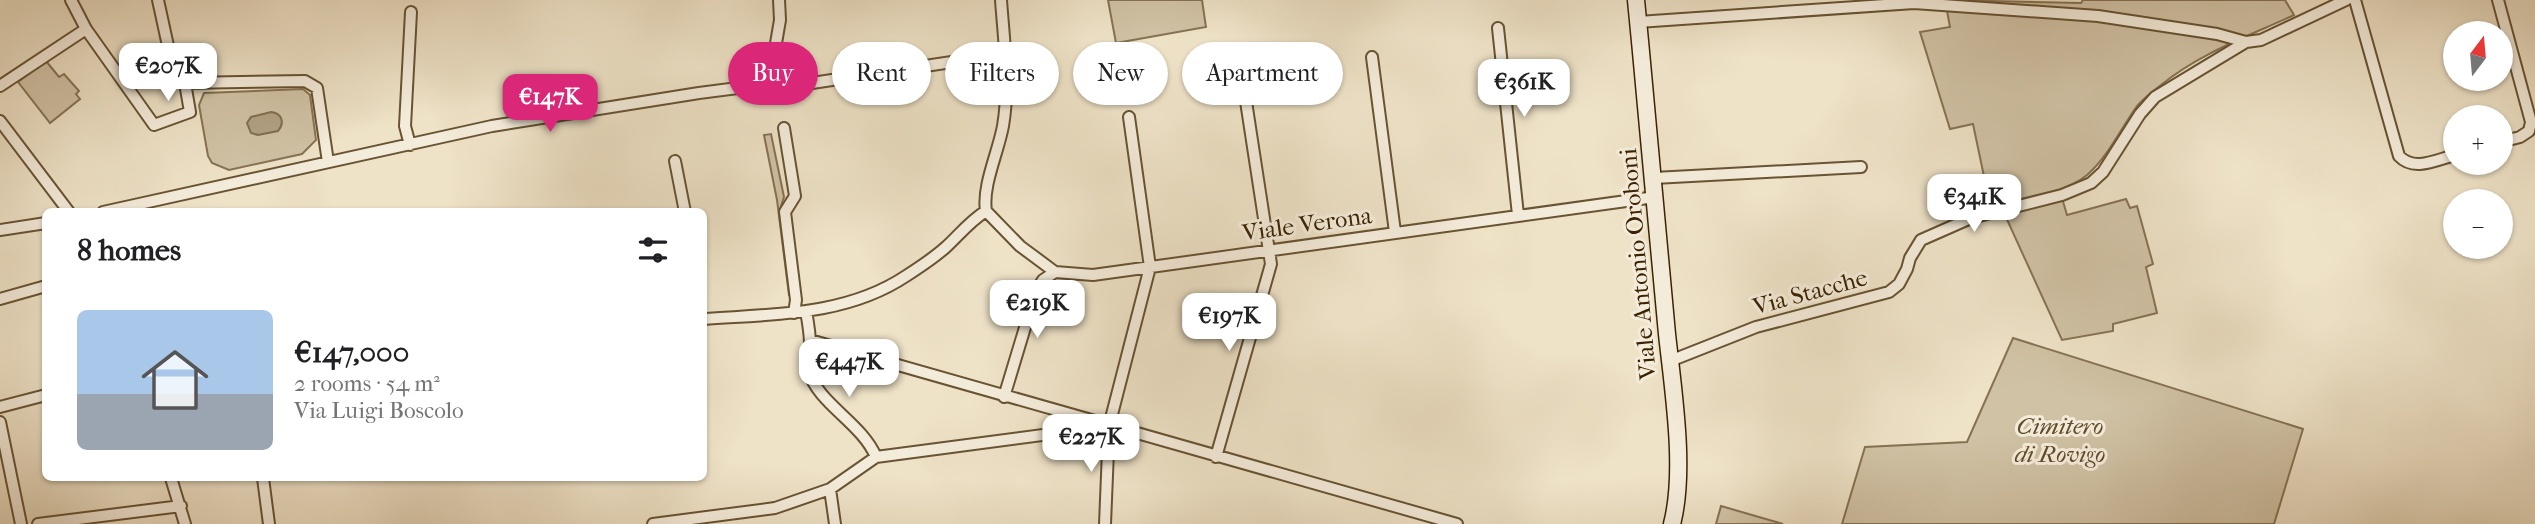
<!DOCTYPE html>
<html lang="en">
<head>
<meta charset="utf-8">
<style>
	:root { --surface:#fff; --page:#f2f2f2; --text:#202124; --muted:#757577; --accent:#db2777 }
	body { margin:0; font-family:"IM FELL French Canon",serif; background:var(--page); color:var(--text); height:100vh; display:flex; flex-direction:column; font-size:26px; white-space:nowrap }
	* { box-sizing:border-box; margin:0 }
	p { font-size:23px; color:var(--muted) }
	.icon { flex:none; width:38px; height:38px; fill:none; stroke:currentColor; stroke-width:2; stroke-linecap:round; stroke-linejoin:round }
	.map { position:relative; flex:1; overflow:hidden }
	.details { position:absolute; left:42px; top:208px; width:665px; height:273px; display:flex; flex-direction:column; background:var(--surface); border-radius:10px; box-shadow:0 2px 5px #0004 }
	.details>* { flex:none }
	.guide { position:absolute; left:728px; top:42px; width:665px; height:63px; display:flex; gap:14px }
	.needle { width:46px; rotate:16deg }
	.fabs { position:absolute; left:2443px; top:21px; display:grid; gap:14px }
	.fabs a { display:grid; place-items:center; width:70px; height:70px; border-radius:50%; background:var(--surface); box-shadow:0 2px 5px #0004; font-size:35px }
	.price { position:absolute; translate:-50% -60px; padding:0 16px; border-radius:14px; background:#fff; color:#222; font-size:23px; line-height:46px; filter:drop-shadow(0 2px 4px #0008) }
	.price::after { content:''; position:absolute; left:50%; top:42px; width:21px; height:16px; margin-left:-10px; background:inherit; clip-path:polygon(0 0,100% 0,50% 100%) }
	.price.current { background:var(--accent); color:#fff }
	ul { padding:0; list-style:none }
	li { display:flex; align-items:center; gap:21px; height:175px; padding:0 35px }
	li span { display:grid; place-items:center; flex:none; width:196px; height:140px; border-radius:10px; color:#555 }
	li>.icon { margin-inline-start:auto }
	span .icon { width:84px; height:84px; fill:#fffc; stroke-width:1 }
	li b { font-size:30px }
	h2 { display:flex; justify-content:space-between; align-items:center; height:84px; padding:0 35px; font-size:30px }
	.pill { padding:0 24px; border-radius:32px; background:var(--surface); box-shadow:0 2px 5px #0004; font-size:24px; line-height:63px }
	.pill.current { background:var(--accent); color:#fff }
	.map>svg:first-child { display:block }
	.green { fill:#d0c2a5; stroke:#867253; stroke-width:2 }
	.water { fill:#b1a184; stroke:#826f50; stroke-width:2 }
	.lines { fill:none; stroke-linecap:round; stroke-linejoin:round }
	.street-casing { stroke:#685332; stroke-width:14 }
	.secondary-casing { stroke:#3b2301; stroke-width:19 }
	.street { stroke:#f4ecdb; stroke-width:10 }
	.secondary { stroke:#f4ecdb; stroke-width:16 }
	.labels { text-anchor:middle; stroke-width:6; stroke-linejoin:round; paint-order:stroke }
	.street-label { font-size:24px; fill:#3b2301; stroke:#f4ecdb }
	.park-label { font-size:24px; font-style:italic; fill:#604b2a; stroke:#f4ecdb }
</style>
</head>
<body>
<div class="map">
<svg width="2535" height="524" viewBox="0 0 2535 524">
	<rect width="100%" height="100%" fill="#eee2c7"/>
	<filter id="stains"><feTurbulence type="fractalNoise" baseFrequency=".00286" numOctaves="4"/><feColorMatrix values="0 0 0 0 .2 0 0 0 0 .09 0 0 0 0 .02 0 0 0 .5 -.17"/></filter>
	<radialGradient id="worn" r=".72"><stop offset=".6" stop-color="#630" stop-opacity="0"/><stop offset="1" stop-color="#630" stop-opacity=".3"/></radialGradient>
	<path class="green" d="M1108,0H1202L1206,27L1116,43Z
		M1945,0L2081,3L2083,0H2285L2294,15C2249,36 2200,53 2161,85C2153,91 2144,98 2137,106C2121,128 2108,157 2087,175C2065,194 2019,199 1990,205L1973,124L1950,129L1920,32L1950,27Z
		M810,58V75L790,77L784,73L781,59Z
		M46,61L59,77L64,74L79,91L76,94L80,99L50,123L18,82Z
		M303,89L310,95L316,140L302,154L229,170L212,163L208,156L199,105L204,93Z
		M771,134L784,197L780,209L792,295H789L777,200L764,135Z
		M2062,198L2067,215L2126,199L2130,208L2137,206L2153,264L2146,267L2157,313L2113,324V331L2062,340L2004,213Z
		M2013,338L2303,429L2274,524H1842L1865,447L1967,442Z
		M1721,506L1783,524H1716Z"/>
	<path class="water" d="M271,112C282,113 285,123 278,131L258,135L251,133L247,123L251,117Z"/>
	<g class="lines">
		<defs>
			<path id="street" d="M71,0L86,29L154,125L190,112L185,83
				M158,0L175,78L185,83L305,81L317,88L328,162
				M2355,0L2399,156C2414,172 2436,160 2455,155
				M2498,0L2531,122L2529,131L2520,137L2501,142
				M1638,22L1914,3L2098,16L2217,34L2246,42
				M1498,28L1518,215
				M1372,57L1395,232
				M769,84L780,20L779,0
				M0,86L86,29
				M0,121L69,212
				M784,128L795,196L785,212L796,300L794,313
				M410,145L405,126L411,12
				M675,161L685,212
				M1654,178L1861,167
				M986,211L1020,246L1055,272L1093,275L1655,197
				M986,211C982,186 998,153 1003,126C1010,85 1004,42 1001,0
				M103,212L492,126L699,93L769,84L812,83L1005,54
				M0,230L46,223
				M0,299L46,286
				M806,311C808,322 810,333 810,344C810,353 807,362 809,371C817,403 862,423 876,457
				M704,319C773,314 846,316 906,276C920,267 934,258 946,247C959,235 970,221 986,211
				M810,340L1457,524
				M1670,361L1756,327L1889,292L1899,284L1907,269L1910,258L1921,240L1971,218L2062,195L2091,183L2103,172L2140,114L2155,97L2246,42L2261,40L2346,0
				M1004,397L1036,291L1043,280L1055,272
				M0,407L46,395
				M0,422L21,524
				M1216,457L1271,264L1243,82
				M171,478L185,524
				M263,478L269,524
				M830,489L835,524
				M38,524L181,506
				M653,524L775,508L830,489L876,457L1103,427
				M1105,524L1109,426L1150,267L1129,117"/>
			<path id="secondary" d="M1636,0C1647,111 1656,222 1667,334C1673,390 1686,470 1672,524"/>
		</defs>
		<use href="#street" class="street-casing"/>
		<use href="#secondary" class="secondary-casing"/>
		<use href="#street" class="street"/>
		<use href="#secondary" class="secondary"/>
	</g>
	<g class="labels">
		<g class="street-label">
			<text transform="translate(1307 224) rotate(-8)" y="8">Viale Verona</text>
			<text transform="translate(1638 264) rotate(-95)" y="8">Viale Antonio Oroboni</text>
			<text transform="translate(1810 292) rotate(-15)" y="8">Via Stacche</text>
		</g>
		<g class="park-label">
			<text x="2060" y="434">Cimitero<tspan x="2060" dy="28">di Rovigo</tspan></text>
		</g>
	</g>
	<rect width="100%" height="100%" filter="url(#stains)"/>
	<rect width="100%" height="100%" fill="url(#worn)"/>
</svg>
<div class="fabs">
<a><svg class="needle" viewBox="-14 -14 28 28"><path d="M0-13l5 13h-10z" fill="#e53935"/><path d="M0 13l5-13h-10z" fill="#757577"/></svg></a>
<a>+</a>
<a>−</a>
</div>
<b class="price" style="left:168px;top:103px">€207K</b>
<b class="price" style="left:1524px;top:119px">€361K</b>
<b class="price current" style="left:550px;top:134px">€147K</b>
<b class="price" style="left:1974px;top:234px">€341K</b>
<b class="price" style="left:1037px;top:340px">€219K</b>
<b class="price" style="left:1229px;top:353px">€197K</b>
<b class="price" style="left:849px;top:399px">€447K</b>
<b class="price" style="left:1091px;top:474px">€227K</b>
<div class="guide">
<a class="pill current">Buy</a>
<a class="pill">Rent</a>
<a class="pill">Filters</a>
<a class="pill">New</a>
<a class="pill">Apartment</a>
</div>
<section class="details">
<h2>8 homes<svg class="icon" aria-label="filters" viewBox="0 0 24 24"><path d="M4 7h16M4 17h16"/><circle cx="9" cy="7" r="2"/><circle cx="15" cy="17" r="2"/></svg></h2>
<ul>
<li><span style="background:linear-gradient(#a9c7e8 60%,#9aa5b1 0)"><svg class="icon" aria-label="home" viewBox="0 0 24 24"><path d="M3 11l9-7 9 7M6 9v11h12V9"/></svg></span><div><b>€147,000</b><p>2 rooms · 54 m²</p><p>Via Luigi Boscolo</p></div></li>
</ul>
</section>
</div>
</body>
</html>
